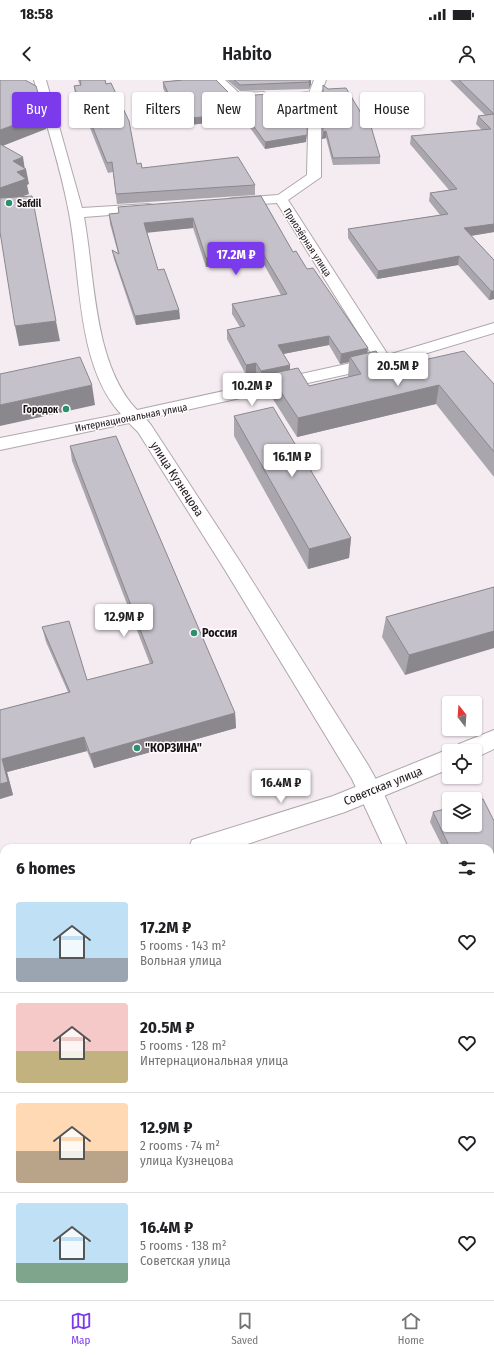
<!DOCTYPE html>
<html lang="en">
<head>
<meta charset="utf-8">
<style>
	:root { --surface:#fff; --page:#f2f2f2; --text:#202124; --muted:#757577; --line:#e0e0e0; --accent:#7c3aed }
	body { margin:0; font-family:"Fira Sans Condensed",sans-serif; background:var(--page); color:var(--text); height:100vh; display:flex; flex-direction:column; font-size:15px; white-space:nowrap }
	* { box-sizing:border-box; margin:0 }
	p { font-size:13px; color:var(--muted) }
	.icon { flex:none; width:22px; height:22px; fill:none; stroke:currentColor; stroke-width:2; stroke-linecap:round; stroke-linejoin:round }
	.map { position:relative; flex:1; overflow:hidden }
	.panel { position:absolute; left:0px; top:764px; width:494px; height:456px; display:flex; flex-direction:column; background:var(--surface); border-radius:12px 12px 0 0; box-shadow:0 1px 3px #0004 }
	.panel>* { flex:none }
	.top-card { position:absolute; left:12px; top:12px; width:470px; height:36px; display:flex; gap:8px }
	.needle { width:26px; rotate:343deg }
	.controls { position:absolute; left:442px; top:616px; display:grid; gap:8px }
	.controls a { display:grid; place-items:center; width:40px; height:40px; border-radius:4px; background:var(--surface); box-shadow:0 1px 3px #0004; font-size:20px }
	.price { position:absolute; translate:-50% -34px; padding:0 9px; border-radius:4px; background:#fff; color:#222; font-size:13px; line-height:26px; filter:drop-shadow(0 1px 2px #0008) }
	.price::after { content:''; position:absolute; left:50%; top:24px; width:12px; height:9px; margin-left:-6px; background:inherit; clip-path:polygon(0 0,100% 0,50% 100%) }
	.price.selected { background:var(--accent); color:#fff }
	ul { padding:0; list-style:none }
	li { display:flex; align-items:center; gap:12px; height:100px; padding:0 16px }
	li+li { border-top:1px solid var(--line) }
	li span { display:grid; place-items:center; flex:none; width:112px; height:80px; border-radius:4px; color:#555 }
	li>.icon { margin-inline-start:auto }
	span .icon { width:48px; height:48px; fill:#fffc; stroke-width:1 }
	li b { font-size:17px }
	h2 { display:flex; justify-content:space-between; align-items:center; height:48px; padding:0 16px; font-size:17px }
	.pill { padding:0 14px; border-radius:4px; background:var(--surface); box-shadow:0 1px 3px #0004; font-size:14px; line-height:36px }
	.pill.selected { background:var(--accent); color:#fff }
	.status { display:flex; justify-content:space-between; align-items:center; height:28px; padding:0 20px; background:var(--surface); direction:ltr }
	.status svg { height:11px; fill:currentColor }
	header { display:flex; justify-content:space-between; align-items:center; height:52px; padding:0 16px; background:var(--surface); font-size:18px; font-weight:600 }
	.menu { display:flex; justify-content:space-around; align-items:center; height:56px; border-top:1px solid var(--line); background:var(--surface); font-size:11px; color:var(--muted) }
	.menu a { display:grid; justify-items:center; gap:2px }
	.menu .selected { color:var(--accent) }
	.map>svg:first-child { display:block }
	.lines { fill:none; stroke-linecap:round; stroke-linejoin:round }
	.minor-casing { stroke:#b0a7ad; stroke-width:2 }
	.tertiary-casing { stroke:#b0a7ad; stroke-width:2 }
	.minor { fill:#fff; fill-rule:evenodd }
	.tertiary { fill:#fff; fill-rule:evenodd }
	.wall { fill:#a9a6ae; fill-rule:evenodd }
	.shaded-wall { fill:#8a878d }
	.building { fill:#c5c1ca; stroke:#8a878d }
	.poi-dot { fill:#2b916d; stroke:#fffbfd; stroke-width:1.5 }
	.labels { text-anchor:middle; stroke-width:3; stroke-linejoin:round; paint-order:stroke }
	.far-poi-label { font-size:10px; font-weight:bold; fill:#171416; stroke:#fffbfd; text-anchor:start }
	.far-street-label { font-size:10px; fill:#171416; stroke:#fffbfd }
	.street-label { font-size:12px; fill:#171416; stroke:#fffbfd }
	.poi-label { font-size:12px; font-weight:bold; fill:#171416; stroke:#fffbfd; text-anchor:start }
</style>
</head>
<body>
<div class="status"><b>18:58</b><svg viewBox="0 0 49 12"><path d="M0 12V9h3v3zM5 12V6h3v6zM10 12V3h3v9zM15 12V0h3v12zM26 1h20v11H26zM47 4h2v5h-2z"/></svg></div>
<header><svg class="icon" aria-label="back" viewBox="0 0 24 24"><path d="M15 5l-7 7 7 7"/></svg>Habito<svg class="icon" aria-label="person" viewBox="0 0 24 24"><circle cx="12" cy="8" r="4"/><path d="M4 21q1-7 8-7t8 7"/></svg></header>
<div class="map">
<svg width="494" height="1220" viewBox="0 0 494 1220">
	<rect width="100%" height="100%" fill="#f5ecf2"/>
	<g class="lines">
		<defs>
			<path id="minor" d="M34,0H46L82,128L148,124L153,125L155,128L153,131L148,132L84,137C95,196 93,284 137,330L374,278L277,123L234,126L229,125L227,122L229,119L234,118L278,115L307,95L309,13L314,0H326L321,13V97L288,120L388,275L494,243V253L384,286L146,339L151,345L239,480L368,685L383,712L408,768H384L352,699L225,490L138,352L129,343L0,370V358L121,334C76,286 81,193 69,133C61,88 46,44 34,0Z
				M212,0H225L239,13L264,12L270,16L264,20H232Z
				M490,999L494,1000V1041L490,1039Z"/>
			<path id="tertiary" d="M494,650V669L475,678V671H455L459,664Z
				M449,669L454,671H449V689L345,732L235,768H189L192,760L333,716Z
				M4,819V843L0,844V820Z"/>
		</defs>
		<use href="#minor" class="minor-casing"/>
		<use href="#tertiary" class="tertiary-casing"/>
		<use href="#minor" class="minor"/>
		<use href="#tertiary" class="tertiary"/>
	</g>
	<path class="wall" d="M78,0H105L137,84L142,88L255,105V115L117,124L113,92L108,93L88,43H84L75,15L74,6L80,5Z
		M178,0H216L231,15L306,62L265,69L244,39L180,46L163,8V2L179,0Z
		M227,0H311V4L309,9L240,11Z
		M450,0H494V152L471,156L494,180V219L489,220L458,185L377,199L348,158V149L440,135L429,121L430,113L449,110L410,64L411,56L482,50L476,44L478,36L485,35Z
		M323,5L361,33L380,77V84L333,85L326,58L322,59Z
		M261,116L293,172L368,268L367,273L388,288L494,304V397L436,324L297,357L269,313V299L261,301L256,293L246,295L227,259V250L240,247L232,234V224L281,215L262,181L206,187L193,148L147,152L158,190L179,230L180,239L136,245L114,179L112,170L118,173L110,144L109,134ZM329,265L340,284L349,282L348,296L349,297L309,306L290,290L283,274Z
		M234,336L351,458L349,478L308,489L234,356Z
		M70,366L235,633L236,648L94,688L87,671L7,692L13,715L0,719V630L68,612L46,562L42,547L87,600L150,584L72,381Z
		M494,507L405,595L382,557L386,537Z
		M433,732L494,741V809L490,810V768H443L430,742Z
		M382,1216H474L475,1220H382Z"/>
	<path class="shaded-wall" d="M310,0H311V4L309,9V2Z
		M83,33H87L88,43H84Z
		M244,33V39L180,46V39Z
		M44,34L46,49L0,67V50Z
		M326,51V58L322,59L323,52Z
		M307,55L306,62L265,69V62Z
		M23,77L25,90L26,89L29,104L27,105L29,114L0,125V108L13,81Z
		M193,138V148L145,153L144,143Z
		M494,144V152L463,157L464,148Z
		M262,172V181L206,187V178Z
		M459,176L458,185L377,199L378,191Z
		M491,211H494V219L489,220Z
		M179,230L180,239L136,245L135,236Z
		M56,241L60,261L19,266L15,246Z
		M329,256V265L278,275V265Z
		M368,268L367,278L350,277L349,282L340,284L341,274Z
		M256,283V293L246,295V285Z
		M290,285V295L269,294V299L261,301V291Z
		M92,305L95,325L0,346V325Z
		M439,305L436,324L297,357L298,338Z
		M351,458L349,478L308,489L309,469Z
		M494,551V568L405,595L409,575Z
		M235,633L236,648L94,688L90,674Z
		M84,657L87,671L7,692L13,715L0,719V704L2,679Z
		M494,801V809L490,810V802Z
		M4,958V973L0,975V959Z
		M198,1216H199V1220H198Z"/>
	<path class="building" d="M0,0H25L36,6L44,34L0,50Z
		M80,0H105L106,4L111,3L129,41L137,84L141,83L142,88L238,77L255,105L116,114L112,82L107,83L87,33H83L74,6L81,5Z
		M183,0H216L231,15L236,16L308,12L307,55L265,62L244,33L180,39L163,2Z
		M234,0H310L309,2L240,5Z
		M459,0H494V144L464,148L494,180V211H491L459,176L378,191L348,149L448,134L430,113L457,109L411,56L491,49L478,36L494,34Z
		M323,5L328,9L346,8L361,33H367L380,77L333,78L326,51L323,52Z
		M0,64L23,77L13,81L26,89L17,92L26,99L0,108Z
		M32,116L56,241L15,246L0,152V118Z
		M261,116L293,172L296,171L307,189L313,188L368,268L341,274L329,256L278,265L290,285L261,291L256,283L246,285L227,250L245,246L232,224L287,214L262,172L206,178L193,138L144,143L158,190L164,189L179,230L135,236L112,170L119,174L109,134L119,133L118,127Z
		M376,271L388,288L464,271L494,304V372L439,305L298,338L269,294L298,288L309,306L361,294L350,277Z
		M80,277L92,305L0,325V294Z
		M273,327L351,458L309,469L234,336Z
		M116,356L235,633L90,674L84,657L2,679L8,702L0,704V630L70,612L42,547L69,541L87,600L153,583L70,366Z
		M494,507V551L409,575L386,537Z
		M483,719L494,741V801L490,802V768H450L433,732L449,728V745H475V721Z
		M4,886V958L0,959V888Z
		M120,1216H198V1220H120Z
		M387,1216H474L475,1220H387Z"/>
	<g class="poi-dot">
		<circle cx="9" cy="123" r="4"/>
		<circle cx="66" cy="329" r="4"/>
		<circle cx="194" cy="553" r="4"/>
		<circle cx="137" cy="668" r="4"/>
	</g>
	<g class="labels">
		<g class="far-poi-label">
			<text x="17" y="127">Safdil</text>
			<text x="58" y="333" text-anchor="end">Городок</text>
		</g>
		<g class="far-street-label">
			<text transform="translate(308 162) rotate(57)" y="4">Приозёрная улица</text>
			<text transform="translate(131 337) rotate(-11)" y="4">Интернациональная улица</text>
		</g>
		<g class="street-label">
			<text transform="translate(177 399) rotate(57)" y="4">улица Кузнецова</text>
			<text transform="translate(383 706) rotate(-22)" y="4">Советская улица</text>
		</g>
		<g class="poi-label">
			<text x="202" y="557">Россия</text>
			<text x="145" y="672">"КОРЗИНА"</text>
		</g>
	</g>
</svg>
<div class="controls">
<a><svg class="needle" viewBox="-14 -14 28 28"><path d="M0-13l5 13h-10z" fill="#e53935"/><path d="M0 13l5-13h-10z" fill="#757577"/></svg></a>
<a><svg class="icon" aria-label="locate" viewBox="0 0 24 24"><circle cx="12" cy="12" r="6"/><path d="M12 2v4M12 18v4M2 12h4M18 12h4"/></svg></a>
<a><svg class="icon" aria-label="layers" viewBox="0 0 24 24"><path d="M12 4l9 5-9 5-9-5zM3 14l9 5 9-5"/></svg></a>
</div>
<b class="price selected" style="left:236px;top:196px">17.2M ₽</b>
<b class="price" style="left:398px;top:307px">20.5M ₽</b>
<b class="price" style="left:252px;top:327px">10.2M ₽</b>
<b class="price" style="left:292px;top:398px">16.1M ₽</b>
<b class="price" style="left:124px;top:558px">12.9M ₽</b>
<b class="price" style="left:281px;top:724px">16.4M ₽</b>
<div class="top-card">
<a class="pill selected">Buy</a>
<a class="pill">Rent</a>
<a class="pill">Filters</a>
<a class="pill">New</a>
<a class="pill">Apartment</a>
<a class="pill">House</a>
</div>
<section class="panel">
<h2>6 homes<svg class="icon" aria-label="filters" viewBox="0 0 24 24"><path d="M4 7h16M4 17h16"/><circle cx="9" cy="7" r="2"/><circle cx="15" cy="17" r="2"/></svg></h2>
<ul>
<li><span style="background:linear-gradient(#bfe0f5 70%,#9aa5b1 0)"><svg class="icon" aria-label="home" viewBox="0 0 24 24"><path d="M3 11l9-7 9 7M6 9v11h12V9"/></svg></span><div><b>17.2M ₽</b><p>5 rooms · 143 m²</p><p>Вольная улица</p></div><svg class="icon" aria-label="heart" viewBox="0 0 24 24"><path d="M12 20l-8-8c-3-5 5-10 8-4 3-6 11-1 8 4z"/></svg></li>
<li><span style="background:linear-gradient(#f6c9c9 60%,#c2b280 0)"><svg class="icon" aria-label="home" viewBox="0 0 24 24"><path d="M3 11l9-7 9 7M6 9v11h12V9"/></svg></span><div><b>20.5M ₽</b><p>5 rooms · 128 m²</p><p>Интернациональная улица</p></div><svg class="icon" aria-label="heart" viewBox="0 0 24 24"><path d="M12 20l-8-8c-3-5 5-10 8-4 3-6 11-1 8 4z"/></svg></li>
<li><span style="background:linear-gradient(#ffd9b3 60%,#b9a48a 0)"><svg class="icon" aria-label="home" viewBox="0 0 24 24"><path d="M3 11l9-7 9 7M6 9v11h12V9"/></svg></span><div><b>12.9M ₽</b><p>2 rooms · 74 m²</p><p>улица Кузнецова</p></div><svg class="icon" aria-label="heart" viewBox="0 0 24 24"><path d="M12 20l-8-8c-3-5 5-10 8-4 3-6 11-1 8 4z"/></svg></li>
<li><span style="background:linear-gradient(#bfe0f5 75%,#7fa58c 0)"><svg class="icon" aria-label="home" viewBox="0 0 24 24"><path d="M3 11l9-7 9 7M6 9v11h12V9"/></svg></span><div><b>16.4M ₽</b><p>5 rooms · 138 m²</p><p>Советская улица</p></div><svg class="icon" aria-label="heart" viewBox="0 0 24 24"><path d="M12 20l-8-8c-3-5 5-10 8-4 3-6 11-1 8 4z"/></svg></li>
</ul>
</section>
</div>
<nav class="menu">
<a class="selected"><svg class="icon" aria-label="map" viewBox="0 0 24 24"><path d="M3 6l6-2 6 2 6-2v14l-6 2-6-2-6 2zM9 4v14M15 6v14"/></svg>Map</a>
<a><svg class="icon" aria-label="saved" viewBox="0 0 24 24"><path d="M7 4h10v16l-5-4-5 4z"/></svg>Saved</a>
<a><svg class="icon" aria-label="home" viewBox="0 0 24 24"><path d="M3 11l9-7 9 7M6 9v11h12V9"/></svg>Home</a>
</nav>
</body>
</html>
